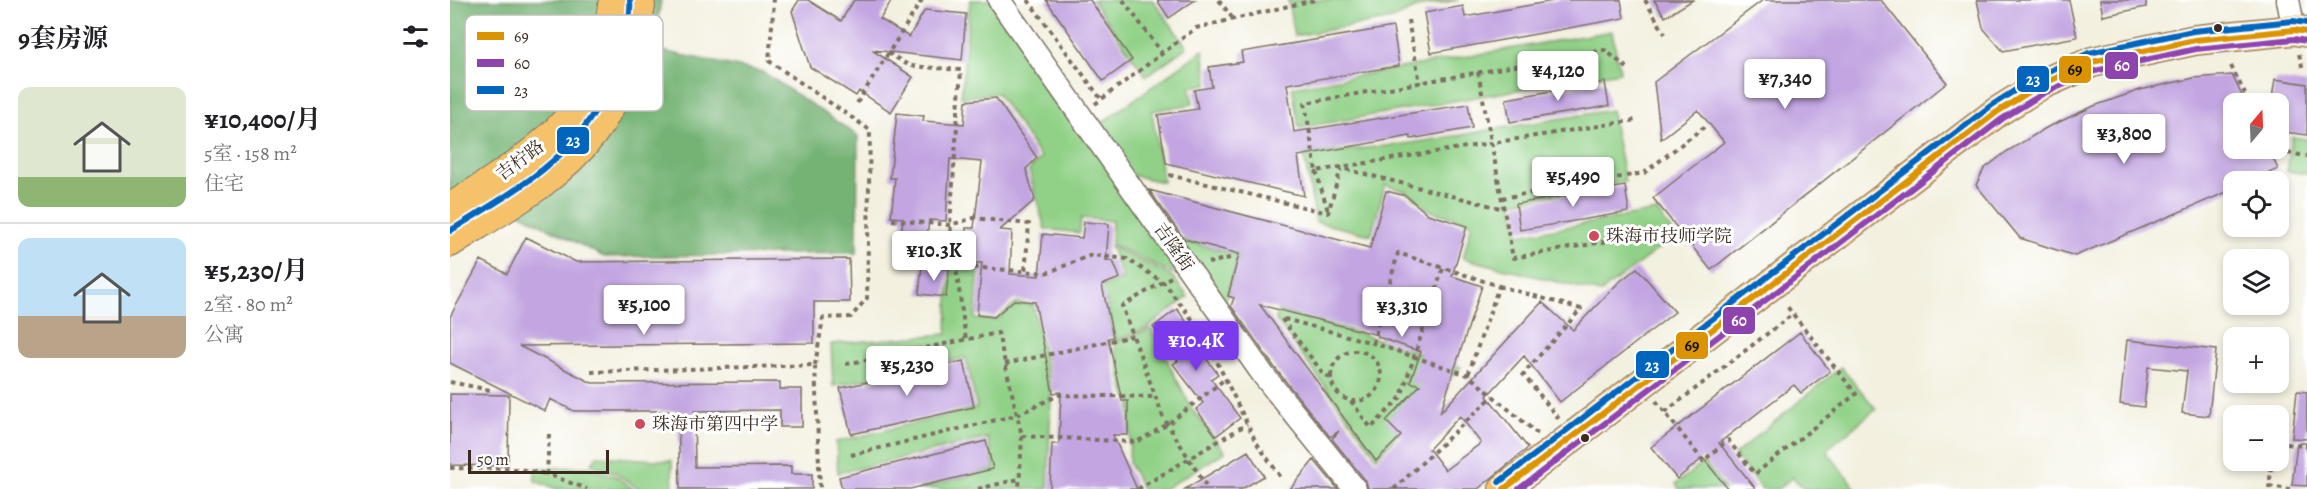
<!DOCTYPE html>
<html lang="zh">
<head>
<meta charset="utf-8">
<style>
	:root { --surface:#fff; --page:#f2f2f2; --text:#202124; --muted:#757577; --line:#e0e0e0; --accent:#7c3aed }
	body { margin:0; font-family:Alegreya,"Noto Serif SC",serif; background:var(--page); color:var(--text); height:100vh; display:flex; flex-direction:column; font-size:22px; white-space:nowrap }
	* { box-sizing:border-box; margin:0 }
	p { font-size:20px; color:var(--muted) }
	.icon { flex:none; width:33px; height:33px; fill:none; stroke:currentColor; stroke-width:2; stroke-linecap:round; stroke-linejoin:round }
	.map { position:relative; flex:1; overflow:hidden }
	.sheet { display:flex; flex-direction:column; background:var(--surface); width:450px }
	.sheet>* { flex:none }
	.needle { width:39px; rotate:19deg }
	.controls { position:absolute; left:1773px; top:93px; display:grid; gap:12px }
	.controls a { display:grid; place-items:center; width:66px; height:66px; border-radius:12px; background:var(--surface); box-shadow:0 3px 9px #0003; font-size:30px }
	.scale { position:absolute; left:18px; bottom:15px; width:141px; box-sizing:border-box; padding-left:6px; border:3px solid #3b2a1e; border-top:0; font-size:16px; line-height:21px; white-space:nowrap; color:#3b2a1e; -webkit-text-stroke:4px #fff; paint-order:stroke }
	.price { position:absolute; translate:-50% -51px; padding:0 14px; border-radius:6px; background:#fff; color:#222; font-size:20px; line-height:39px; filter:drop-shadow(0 2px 3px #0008) }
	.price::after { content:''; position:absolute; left:50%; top:36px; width:18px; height:14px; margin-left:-9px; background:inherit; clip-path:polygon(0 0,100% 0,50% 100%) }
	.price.current { background:var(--accent); color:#fff }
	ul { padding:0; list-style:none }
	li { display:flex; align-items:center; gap:18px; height:150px; padding:0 18px }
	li+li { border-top:2px solid var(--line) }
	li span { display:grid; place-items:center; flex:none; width:168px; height:120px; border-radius:12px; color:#555 }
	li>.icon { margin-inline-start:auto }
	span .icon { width:72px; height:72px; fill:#fffc; stroke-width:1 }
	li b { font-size:26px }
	h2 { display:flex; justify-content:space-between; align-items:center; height:72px; padding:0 18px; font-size:26px }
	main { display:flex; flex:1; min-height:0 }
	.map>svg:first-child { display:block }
	.green { fill:#91d187; stroke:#667e52; stroke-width:1.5 }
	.forest { fill:#74b374; stroke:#586e49; stroke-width:1.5 }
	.building { fill:#c2a5e1; fill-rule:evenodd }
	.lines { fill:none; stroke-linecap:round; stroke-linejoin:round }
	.minor-casing { stroke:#7b6f62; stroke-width:25 }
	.major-casing { stroke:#7b6f62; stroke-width:32 }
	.path { stroke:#7b6f62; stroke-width:4; stroke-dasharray:4.5 4.5; stroke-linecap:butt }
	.minor { stroke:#fff; stroke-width:22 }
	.major { stroke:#f5c16b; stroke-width:30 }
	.bus-1-casing { stroke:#fff; stroke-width:10 }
	.bus-2-casing { stroke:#fff; stroke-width:10 }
	.bus-3-casing { stroke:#fff; stroke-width:10 }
	.bus-1 { stroke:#db9304; stroke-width:6 }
	.bus-2 { stroke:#8e44ad; stroke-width:6 }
	.bus-3 { stroke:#0065bd; stroke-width:6 }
	.bus-dot { fill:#3b2a1e; stroke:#fff; stroke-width:2 }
	.poi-dot { fill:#d1495b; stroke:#fff; stroke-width:2 }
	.labels { text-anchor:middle; stroke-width:6; stroke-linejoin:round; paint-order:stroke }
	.street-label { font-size:18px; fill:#3b2a1e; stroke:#fff }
	.poi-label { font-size:18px; fill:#3b2a1e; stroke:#fff; text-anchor:start }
	.key { fill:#fff; stroke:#c4bfbc; stroke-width:1.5 }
	.key-label { font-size:16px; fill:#3b2a1e }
	.line-badge { stroke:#fff; stroke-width:2 }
	.badge-label { font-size:16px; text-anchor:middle; font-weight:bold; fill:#fff }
	.pale-badge-label { font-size:16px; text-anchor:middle; font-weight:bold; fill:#111 }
</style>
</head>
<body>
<main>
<section class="sheet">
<h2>9套房源<svg class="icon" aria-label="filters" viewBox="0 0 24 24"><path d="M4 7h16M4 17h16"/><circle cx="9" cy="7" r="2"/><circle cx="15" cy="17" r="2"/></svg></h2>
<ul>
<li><span style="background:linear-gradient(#dfe7d0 75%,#8fb573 0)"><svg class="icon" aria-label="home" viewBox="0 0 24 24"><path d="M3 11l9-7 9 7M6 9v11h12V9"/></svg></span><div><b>¥10,400/月</b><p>5室 · 158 m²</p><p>住宅</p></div></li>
<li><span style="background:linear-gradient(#bfe0f5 65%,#b9a48a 0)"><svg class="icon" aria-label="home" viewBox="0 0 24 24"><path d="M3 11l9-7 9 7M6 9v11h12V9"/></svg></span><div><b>¥5,230/月</b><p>2室 · 80 m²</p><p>公寓</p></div></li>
</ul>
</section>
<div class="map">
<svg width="1857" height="489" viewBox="0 0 1857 489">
	<rect width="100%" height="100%" fill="#fff"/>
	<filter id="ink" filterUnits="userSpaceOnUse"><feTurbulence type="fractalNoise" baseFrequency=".0167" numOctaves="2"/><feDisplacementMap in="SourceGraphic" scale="12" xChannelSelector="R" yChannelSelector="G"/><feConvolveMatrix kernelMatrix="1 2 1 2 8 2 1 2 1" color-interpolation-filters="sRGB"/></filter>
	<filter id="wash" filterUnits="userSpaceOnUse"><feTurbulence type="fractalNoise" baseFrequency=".008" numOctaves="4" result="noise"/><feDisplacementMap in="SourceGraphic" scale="24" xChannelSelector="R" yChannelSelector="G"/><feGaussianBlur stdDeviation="1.35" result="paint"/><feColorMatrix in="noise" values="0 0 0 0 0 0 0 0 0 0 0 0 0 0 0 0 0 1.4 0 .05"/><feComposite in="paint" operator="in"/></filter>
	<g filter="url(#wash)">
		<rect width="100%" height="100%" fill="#f3f0df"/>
		<path class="green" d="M520,0H545L733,265L722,273L661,244L662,221L631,218L630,233L595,229L579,170L591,158L547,93L511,98Z
			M642,0H703L737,47L696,76Z
			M838,0H1009L971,6L942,19L844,36Z
			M1162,31L1170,72L849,128L842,87Z
			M753,50L758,84L740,87L743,104L702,111L713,182L677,174L646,127Z
			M1161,110L1175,182L1063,202L1069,235L1207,211L1225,236L1150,293L1013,258L1022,223L981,211L958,192L935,185L921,235L866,222L854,155L962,143Z
			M1842,137L1857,139V174L1837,171Z
			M721,237L788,255L773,311Z
			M660,246L722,276L738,297L697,328L664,341L657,301L625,307L623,299L673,279Z
			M502,263L529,266L525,319L545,320L567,303L583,305L601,392L598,489H468L544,469L538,438L388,473L386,442L527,408L516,358L383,386L381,344L497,334L498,300Z
			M828,311L902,331L1011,367L927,457L826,320Z
			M701,329L742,409L775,452L714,489H692L679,463L681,399L675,395L664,343Z
			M1391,367L1426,409L1376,450L1406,489H1353L1343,477L1328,489H1312L1284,455Z
			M147,456L222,461L223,489H189L164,472L141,464Z
			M1254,462L1275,489H1229L1226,484Z
			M138,467L165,476L183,489H107L85,481V468Z"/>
		<path class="forest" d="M0,0H211L203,49L313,72L408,136L407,253L154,257L56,206L0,226Z"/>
		<g id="blocks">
			<path class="building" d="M349,0H358L391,21L404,0H442L430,19L459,37L475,10L516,14L512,60L422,50L463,77L441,112L409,91L406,96L360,67L342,11Z
				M596,0H640L682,60L653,81Z
				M707,0H745L719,18Z
				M1108,0H1171L1174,18L981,53L974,13L1013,6L1015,17Z
				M1204,0H1243L1215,17Z
				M1313,0H1431L1497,83L1261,270L1203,198L1274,142L1248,110L1211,139L1204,82Z
				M1527,0H1619L1627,37L1553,51L1533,28Z
				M1650,0H1696V7L1653,16Z
				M943,27L949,66L837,84L844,132L1018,104L1022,128L961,139L960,136L848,156L854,196L716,163L708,115L748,109L744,90L762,87L759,67L793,62L791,52Z
				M1782,75L1796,104H1784V148H1818L1828,169L1800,182H1784V189L1625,256L1570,238L1526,185L1534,169L1556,152L1596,128L1644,106L1690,90L1744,78Z
				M1825,79L1857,84V135L1828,131V104H1821Z
				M1155,82L1159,106L1060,122L1056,99Z
				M546,98L587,158L576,169L585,200L550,230L562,231L560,274L589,276L593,234L632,238L634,222L659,224L656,260L663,261L670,278L652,285L663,337L658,338L672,401H678V435H663L687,489H600L602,444H609L611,392L603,393L585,302L564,300L544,317L527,315L532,263H515L516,228H524L532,162L500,159L496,221L479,220L475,256L449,253L453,218L441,217L445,178H440L447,113L474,116L473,121L514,124L516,101Z
				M1175,186L1179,212L1070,230L1066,204Z
				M699,190L920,248L936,191L956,196L978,214L1017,226L1002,276L1032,286L990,413L1092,302L1123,330L1168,283L1187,268L1225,312L1110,402L1074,356L1037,396L1078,448L1028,489H918L916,481L882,439L889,431L880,437L825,368L781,306L784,298L778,296L789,254L734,239ZM810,305L928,335V337L971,352L960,382L970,385L936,421L951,436L926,461ZM1010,416L1031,443L995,470L979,449Z
				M76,237L126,262L399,259L400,302H364V343L69,346L142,383L330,382V389H352V427H330V410L244,411L245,467L341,466V474H362V489H230L228,411H124L100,399L95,411L0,363V317L31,260L57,274Z
				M472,266L499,269L496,297L469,294Z
				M727,309L747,336L742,340L768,374L761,379L790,418L766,436L746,409L753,403L723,364L728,361L703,327Z
				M1350,332L1380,371L1351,393L1344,385L1269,443L1306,489H1278L1253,458L1227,479L1201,447Z
				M1677,340L1766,350L1759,416L1732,413L1737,371L1698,367L1694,407L1670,404Z
				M514,361L524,407L401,434L390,388Z
				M1847,391L1857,392V439L1842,438Z
				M0,394L59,395L58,466L0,465Z
				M536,441L543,469L460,489H392L389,477Z
				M1847,443H1857V486L1842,485Z
				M798,451L814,476L792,489H735Z
				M864,460L888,489H840Z"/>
		</g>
	</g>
	<g filter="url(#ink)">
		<use href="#blocks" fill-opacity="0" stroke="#7b6f62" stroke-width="1.5"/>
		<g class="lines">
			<defs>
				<path id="minor" d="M549,0L814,376L905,489
					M1838,0L1844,30"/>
				<path id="major" d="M0,209C47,178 109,143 137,93C153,66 159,31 164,0
					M0,242C49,210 106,181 142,134C170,97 181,50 190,6L189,0
					M1054,489L1547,112L1590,85L1642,62L1745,40L1844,30L1857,32"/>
			</defs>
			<use href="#minor" class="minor-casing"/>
			<use href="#major" class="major-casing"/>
			<path class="path" d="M321,0L324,1L319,61L420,130L417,298L401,317L373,318L365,365
				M578,0L651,99
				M673,0L712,53
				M769,0L783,19
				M1195,0L1215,34
				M958,20L970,83
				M438,53L460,66L511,70L500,225L516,340
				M1849,54L1853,70
				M1781,66L1800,104
				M1177,68L1155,50L855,103L866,171L1186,120
				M1028,72L1063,258L1204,233
				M407,103L472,0
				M645,104L746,28L864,0
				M1822,148L1823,151L1857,156
				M866,171L878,211
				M719,175L878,213L891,168L1054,209
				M1052,198L1194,173L1254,127
				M442,220L500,225L524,218L579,224L575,272
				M758,263L784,257
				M506,266L596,273L642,255L677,259L713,282L753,333L806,442L832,479
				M721,277L672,306L713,417L758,489
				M1049,286L1131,309L1073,374L1109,419
				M923,343L948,253L1049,286L1018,375
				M881 376a25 25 0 1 1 50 0a25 25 0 1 1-50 0Z
				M396,364L548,333L572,436L569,489
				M555,364L683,336
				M141,372L365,365L370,489
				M880,378L872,372L831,318L923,343L1018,375L1089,435
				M0,382L40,390
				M901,401L921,428L951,397L993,268
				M1206,401L1253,461L1278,440L1305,474L1406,394L1335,304
				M1215,412L1343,314
				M99,434L97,474L137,489
				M572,436L687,442L718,424L775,379
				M1828,443L1857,446
				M401,455L567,415L609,395L706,397
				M0,468L69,469L97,474
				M1819,486L1840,489
				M528,489L569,479
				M688,489L797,424
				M944,489L1043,396
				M1819,489L1822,460"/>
			<use href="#minor" class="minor"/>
			<use href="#major" class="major"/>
			<defs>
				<path id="bus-1" d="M1054,489L1547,112L1590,85L1642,62L1745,40L1844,30L1857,32"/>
				<path id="bus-2" d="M1069,489L1552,119L1594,93L1645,71L1746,49L1844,39L1856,41"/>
				<path id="bus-3" d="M0,231C80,181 144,149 170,51C174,36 182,16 180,1
					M1049,482L1542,105L1586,77L1639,53L1743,31L1843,21L1857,23"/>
			</defs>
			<use href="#bus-1" class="bus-1-casing"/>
			<use href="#bus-2" class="bus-2-casing"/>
			<use href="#bus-3" class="bus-3-casing"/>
			<use href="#bus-1" class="bus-1"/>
			<use href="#bus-2" class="bus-2"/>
			<use href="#bus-3" class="bus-3"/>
		</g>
	</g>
	<g class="bus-dot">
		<circle cx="1768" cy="28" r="5"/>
		<circle cx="1135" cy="438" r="5"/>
	</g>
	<g class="poi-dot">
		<circle cx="1144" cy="236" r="6"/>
		<circle cx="190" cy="424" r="6"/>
	</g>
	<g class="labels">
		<g class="street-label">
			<text transform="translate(70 160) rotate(-37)" y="6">吉柠路</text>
			<text transform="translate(724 247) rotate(55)" y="6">吉隆街</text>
		</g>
		<g class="poi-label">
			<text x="1156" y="242">珠海市技师学院</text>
			<text x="202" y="430">珠海市第四中学</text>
		</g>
	</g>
	<rect x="15" y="15" width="198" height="96" rx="9" class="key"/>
	<rect x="27" y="32" width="27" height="8" fill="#db9304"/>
	<rect x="27" y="59" width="27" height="8" fill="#8e44ad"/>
	<rect x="27" y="86" width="27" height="8" fill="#0065bd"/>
	<g class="key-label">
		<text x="64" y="42">69</text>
		<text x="64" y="69">60</text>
		<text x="64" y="96">23</text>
	</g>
	<g class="line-badge">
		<rect x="1654" y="51" width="35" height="29" rx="6" fill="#8e44ad"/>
		<rect x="1608" y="55" width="34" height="29" rx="6" fill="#db9304"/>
		<rect x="1566" y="65" width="34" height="28" rx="6" fill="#0065bd"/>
		<rect x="106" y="126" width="34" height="29" rx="6" fill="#0065bd"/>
		<rect x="1272" y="306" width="34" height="29" rx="6" fill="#8e44ad"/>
		<rect x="1225" y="331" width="34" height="29" rx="6" fill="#db9304"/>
		<rect x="1185" y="350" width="35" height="29" rx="6" fill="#0065bd"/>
	</g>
	<g class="badge-label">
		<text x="1672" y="71">60</text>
		<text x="1583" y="85">23</text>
		<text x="123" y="146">23</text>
		<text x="1289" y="326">60</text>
		<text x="1202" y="371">23</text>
	</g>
	<g class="pale-badge-label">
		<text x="1625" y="75">69</text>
		<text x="1242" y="351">69</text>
	</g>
</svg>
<div class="controls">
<a><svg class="needle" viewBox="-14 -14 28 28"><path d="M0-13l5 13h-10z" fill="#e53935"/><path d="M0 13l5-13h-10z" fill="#757577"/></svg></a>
<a><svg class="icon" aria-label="locate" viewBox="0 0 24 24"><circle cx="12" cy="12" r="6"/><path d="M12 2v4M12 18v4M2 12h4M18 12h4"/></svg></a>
<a><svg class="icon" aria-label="layers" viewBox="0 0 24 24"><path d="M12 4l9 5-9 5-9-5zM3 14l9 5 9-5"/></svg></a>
<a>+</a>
<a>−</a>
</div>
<div class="scale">50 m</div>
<b class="price" style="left:1108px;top:102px">¥4,120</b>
<b class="price" style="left:1335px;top:110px">¥7,340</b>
<b class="price" style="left:1674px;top:165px">¥3,800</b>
<b class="price" style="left:1123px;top:208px">¥5,490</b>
<b class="price" style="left:484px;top:282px">¥10.3K</b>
<b class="price" style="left:194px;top:336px">¥5,100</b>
<b class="price" style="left:952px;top:338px">¥3,310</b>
<b class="price current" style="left:746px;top:372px">¥10.4K</b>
<b class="price" style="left:457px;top:397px">¥5,230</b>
</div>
</main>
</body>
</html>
